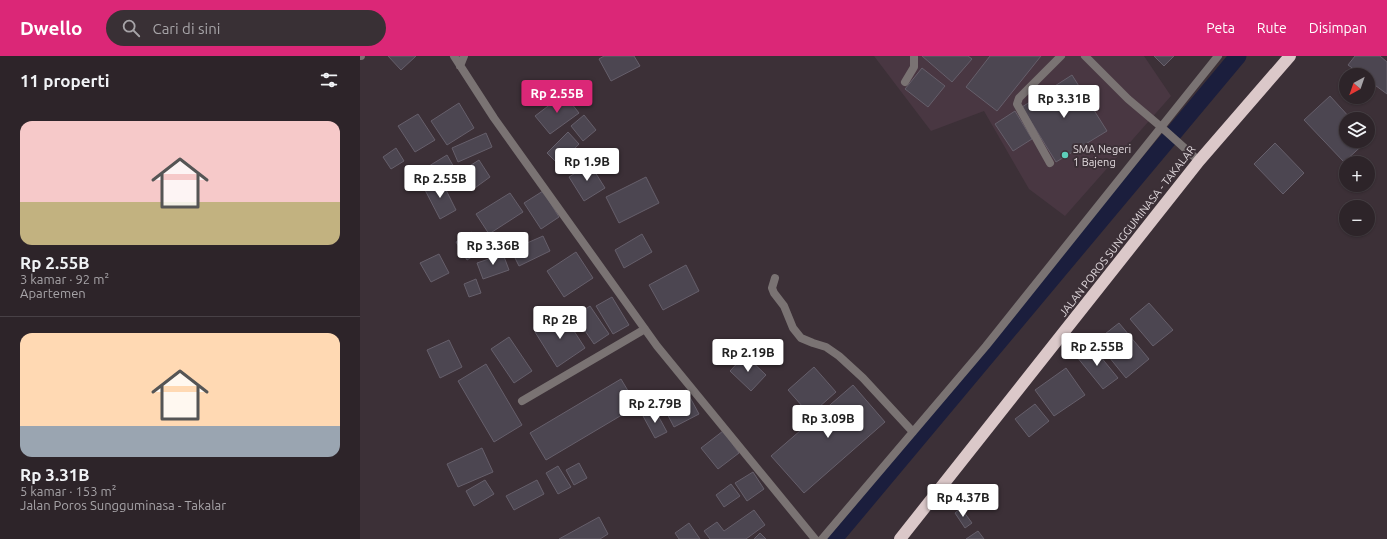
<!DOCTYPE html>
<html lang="id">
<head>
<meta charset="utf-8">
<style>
	:root { --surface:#2d2429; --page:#393035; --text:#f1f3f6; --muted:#a7a4a8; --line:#484146; --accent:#db2777 }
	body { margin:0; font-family:Ubuntu,sans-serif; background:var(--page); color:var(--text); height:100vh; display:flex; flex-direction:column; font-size:15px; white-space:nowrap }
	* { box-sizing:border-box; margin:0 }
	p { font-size:13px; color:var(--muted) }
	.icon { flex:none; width:22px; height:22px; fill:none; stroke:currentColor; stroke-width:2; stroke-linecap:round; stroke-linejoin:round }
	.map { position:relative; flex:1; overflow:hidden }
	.details { display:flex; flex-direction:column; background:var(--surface); width:360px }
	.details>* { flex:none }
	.needle { width:26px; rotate:220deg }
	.controls { position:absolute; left:979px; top:12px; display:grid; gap:8px }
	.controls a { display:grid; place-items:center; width:36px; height:36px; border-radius:50%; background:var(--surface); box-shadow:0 1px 3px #0004,0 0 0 1px var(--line); font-size:20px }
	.price { position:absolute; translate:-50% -34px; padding:0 9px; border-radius:4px; background:#fff; color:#222; font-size:13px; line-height:26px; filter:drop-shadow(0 1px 2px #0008) }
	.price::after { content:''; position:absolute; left:50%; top:24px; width:12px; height:9px; margin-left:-6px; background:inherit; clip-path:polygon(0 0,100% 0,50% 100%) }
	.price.current { background:var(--accent); color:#fff }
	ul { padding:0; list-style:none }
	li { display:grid; align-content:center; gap:8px; height:212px; padding:0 20px }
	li+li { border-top:1px solid var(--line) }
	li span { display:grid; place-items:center; height:124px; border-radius:12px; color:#555 }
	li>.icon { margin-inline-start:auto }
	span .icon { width:72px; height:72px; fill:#fffc; stroke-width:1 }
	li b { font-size:17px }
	h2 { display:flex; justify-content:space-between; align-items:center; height:48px; padding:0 20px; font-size:17px }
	header { display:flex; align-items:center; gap:24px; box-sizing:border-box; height:56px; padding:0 20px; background:var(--accent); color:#fff }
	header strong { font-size:19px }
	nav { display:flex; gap:22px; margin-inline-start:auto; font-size:14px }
	.search { width:280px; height:36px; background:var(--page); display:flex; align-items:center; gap:10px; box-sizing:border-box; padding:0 14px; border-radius:22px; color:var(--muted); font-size:15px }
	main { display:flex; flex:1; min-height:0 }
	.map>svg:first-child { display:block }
	.built { fill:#493742 }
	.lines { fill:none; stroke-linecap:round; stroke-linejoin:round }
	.canal { stroke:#1b1e3d; stroke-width:17 }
	.building { fill:#4c4651; stroke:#665f6b }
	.lane { stroke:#7a7373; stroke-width:8 }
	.street { stroke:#7a7373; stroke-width:8 }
	.highway { stroke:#dbc8c9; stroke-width:12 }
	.poi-dot { fill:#5dceb9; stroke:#3c3037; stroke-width:1.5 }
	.labels { text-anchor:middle; stroke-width:4; stroke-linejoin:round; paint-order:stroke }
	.poi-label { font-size:11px; fill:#e0d8dc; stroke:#3c3037; text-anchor:start }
	.street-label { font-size:11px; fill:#e0d8dc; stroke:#3c3037 }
</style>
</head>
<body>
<header>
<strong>Dwello</strong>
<div class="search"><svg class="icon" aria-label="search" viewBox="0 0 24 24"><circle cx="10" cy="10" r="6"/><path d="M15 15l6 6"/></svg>Cari di sini</div>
<nav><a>Peta</a><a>Rute</a><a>Disimpan</a></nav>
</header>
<main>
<section class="details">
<h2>11 properti<svg class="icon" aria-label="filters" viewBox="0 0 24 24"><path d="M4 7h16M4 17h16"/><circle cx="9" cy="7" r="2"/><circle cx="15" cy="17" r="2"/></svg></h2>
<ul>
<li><span style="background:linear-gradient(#f6c9c9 65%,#c2b280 0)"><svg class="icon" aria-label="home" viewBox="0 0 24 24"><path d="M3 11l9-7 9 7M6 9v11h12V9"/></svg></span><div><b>Rp 2.55B</b><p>3 kamar · 92 m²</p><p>Apartemen</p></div></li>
<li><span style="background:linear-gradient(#ffd9b3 75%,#9aa5b1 0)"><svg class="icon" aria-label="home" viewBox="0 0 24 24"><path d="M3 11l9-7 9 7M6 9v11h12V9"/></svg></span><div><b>Rp 3.31B</b><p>5 kamar · 153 m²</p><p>Jalan Poros Sungguminasa - Takalar</p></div></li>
</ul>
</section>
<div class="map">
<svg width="1027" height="483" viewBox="0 0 1027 483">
	<rect width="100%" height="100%" fill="#3c3037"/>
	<path class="built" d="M514,0H784L811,40L705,160L669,133L624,55L571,75Z"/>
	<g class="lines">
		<path class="canal" d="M474,483L878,0"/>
	</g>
	<path class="building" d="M28,0H56L41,14Z
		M244,0H274L280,10L251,25L239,3Z
		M562,0H608L612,3L592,26Z
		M630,0H681L637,55L606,31Z
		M794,0H814L804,10Z
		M995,0H1020L1027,6V38L1008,24V19H1002L988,9Z
		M562,12L585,30L568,51L545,33Z
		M712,19L747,75L696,106L662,51Z
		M204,38L219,57L190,78L175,60Z
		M970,40L991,63H986V85H1007L984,106L944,64Z
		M99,47L114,72L87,89L71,65Z
		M655,55L672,83L653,95L635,68Z
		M58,58L75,84L55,96L38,70Z
		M224,59L236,74L223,85L211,70Z
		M208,76L219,88L199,109L187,97Z
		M126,77L132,91L98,106L92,92Z
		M915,87L944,117L923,138L894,108Z
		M36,92L44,105L31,113L23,101Z
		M87,99L95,113L78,123L69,110Z
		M119,104L130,121L112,134L100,116Z
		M230,108L245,132L224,145L209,121Z
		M286,121L299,147L259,167L246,141Z
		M81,124L96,154L80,163L64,132Z
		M183,135L199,161L181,173L164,147Z
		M150,137L163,156L129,178L116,158Z
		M112,176L123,194L107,204L96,186Z
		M282,178L292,196L264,212L255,194Z
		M183,180L190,195L159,210L151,194Z
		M216,196L233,222L204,241L187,215Z
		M79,198L89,217L71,226L60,207Z
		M143,198L149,214L123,223L117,207Z
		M326,209L339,235L303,254L289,229Z
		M116,223L121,237L109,241L104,228Z
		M252,241L269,269L253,278L236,250Z
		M789,247L813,274L793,290L770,263Z
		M230,250L249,278L234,288L215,260Z
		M203,258L225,292L197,311L175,276Z
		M759,267L789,303L766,322L736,285Z
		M149,281L172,315L154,327L131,293Z
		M89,284L102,311L80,322L67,294Z
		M731,289L758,322L743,333L717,301Z
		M385,299L406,319L391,335L370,315Z
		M126,308L162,369L134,386L98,325Z
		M454,311L476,336L450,359L428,334Z
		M706,312L725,339L694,360L675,334Z
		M261,323L277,350L186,404L170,377Z
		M493,329L525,366L444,437L411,400Z
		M326,334L339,358L314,371L301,346Z
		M675,348L689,365L669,381L655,363Z
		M295,354L307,376L295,382L283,360Z
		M363,375L379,397L358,413L341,392Z
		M122,392L133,416L98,431L87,408Z
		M219,407L227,422L214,429L206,414Z
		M198,410L211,431L198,438L186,417Z
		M393,416L404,433L387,445L375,427Z
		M125,424L134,438L114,450L106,435Z
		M177,424L184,438L154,454L146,440Z
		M371,428L380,440L364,451L356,439Z
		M601,452L612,467L605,472L595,457Z
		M394,454L405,469L386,483H350L344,475L357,466L364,475Z
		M239,461L248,478L240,483H199Z
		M329,467L340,483H319L315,477Z
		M618,475L624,483H606Z
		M400,477L406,483H394Z"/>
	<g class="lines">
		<path class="lane" d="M725,0L768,43L800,70
			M545,26L554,11V0
			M690,107L657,48L659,42L701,0"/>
		<path class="street" d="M0,0H1
			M94,0L134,62L297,290L455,483
			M100,10L104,0
			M800,70L839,105
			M415,222L412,232L414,237L424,250L433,272L441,282L453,287L466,291L479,300L503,322L553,376
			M162,345L285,273
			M462,483L626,290L858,0"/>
		<path class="highway" d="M540,483L839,105L930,0"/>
	</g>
	<circle class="poi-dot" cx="705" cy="99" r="4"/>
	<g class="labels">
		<g class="poi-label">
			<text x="713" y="97">SMA Negeri<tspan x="713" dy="13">1 Bajeng</tspan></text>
		</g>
		<g class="street-label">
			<text transform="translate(767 175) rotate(-52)" y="4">JALAN POROS SUNGGUMINASA - TAKALAR</text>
		</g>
	</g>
</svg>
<div class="controls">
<a><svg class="needle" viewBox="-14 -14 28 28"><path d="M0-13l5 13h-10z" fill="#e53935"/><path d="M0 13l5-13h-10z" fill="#a7a4a8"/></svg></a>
<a><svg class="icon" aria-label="layers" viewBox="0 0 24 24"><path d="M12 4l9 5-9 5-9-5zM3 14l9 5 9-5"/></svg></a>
<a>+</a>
<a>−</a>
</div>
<b class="price current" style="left:197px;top:58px">Rp 2.55B</b>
<b class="price" style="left:704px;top:63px">Rp 3.31B</b>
<b class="price" style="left:227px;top:126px">Rp 1.9B</b>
<b class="price" style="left:80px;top:143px">Rp 2.55B</b>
<b class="price" style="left:133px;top:210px">Rp 3.36B</b>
<b class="price" style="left:200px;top:284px">Rp 2B</b>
<b class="price" style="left:737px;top:311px">Rp 2.55B</b>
<b class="price" style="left:388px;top:317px">Rp 2.19B</b>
<b class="price" style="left:295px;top:368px">Rp 2.79B</b>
<b class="price" style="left:468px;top:383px">Rp 3.09B</b>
<b class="price" style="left:603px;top:462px">Rp 4.37B</b>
</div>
</main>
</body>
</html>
